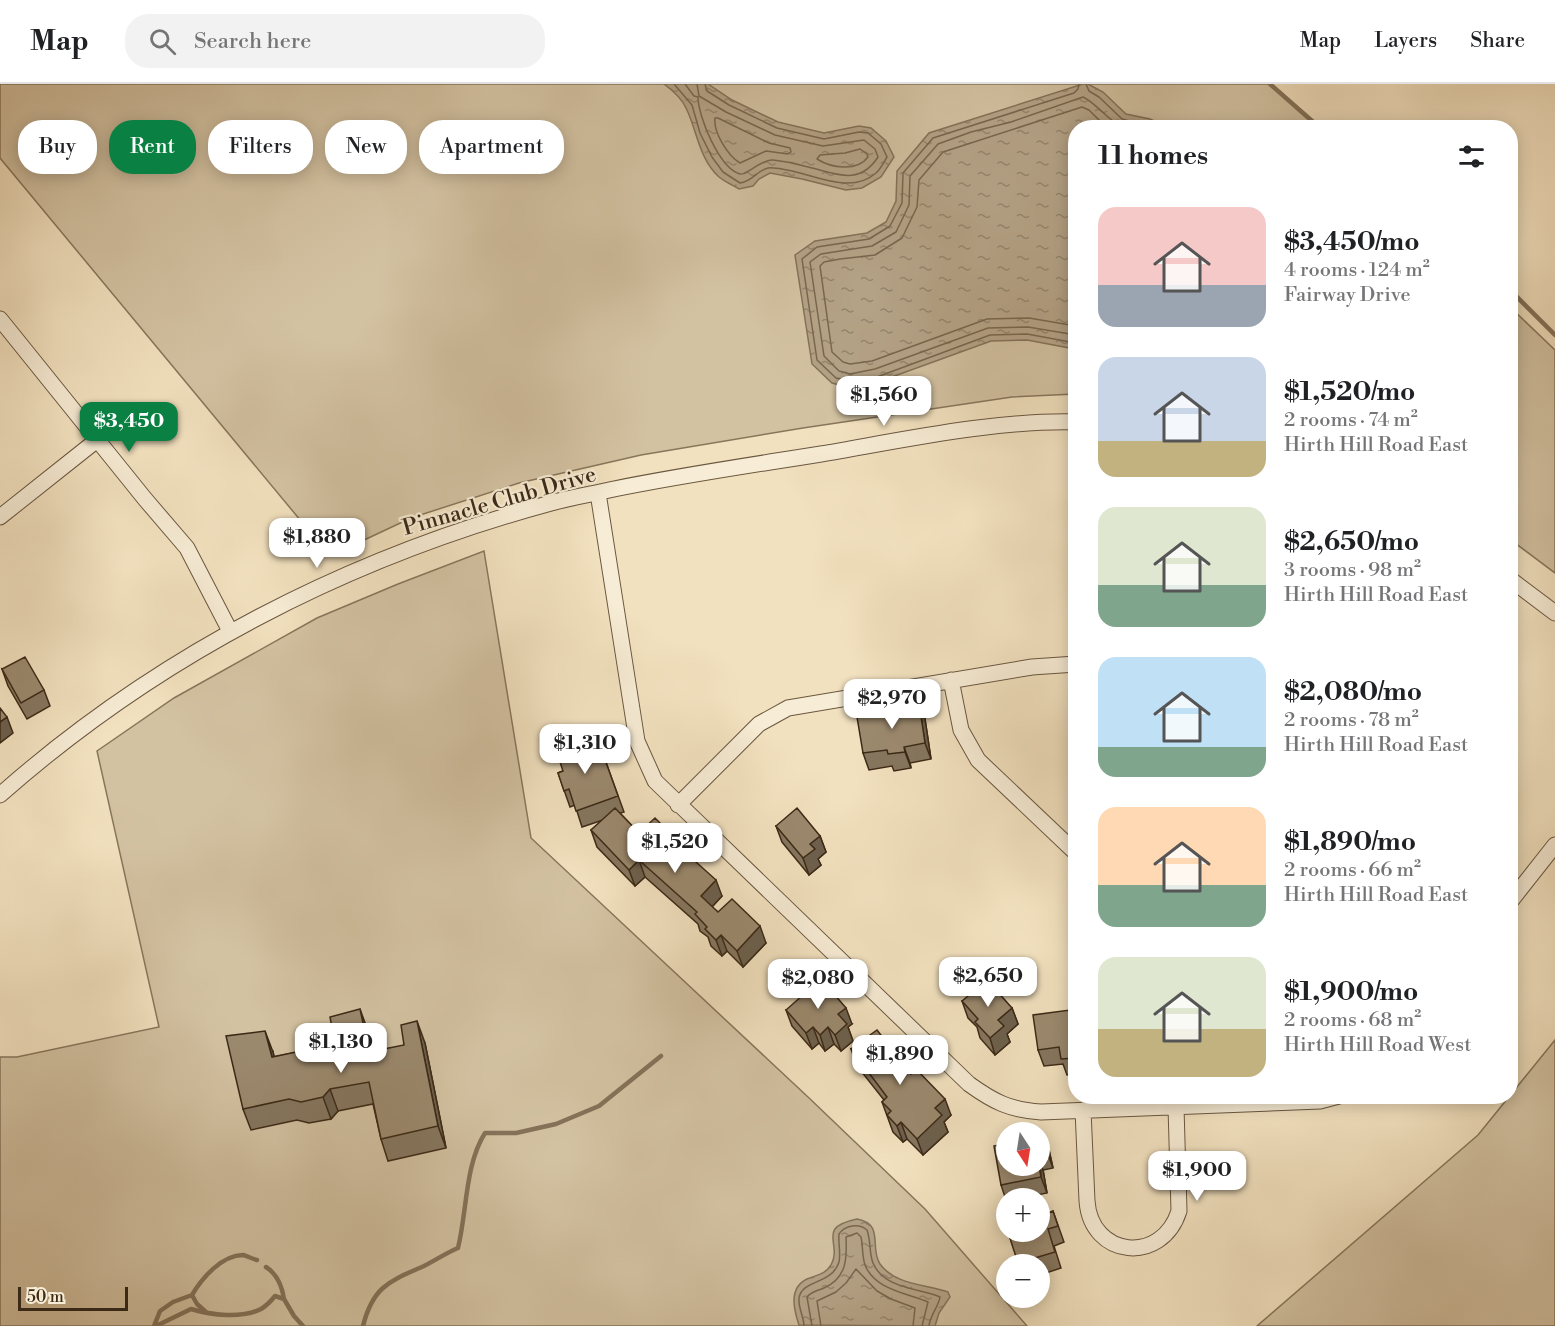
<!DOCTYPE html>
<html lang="en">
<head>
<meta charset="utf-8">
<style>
	:root { --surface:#fff; --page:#f2f2f2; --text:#202124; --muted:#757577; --line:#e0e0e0; --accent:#0b8043 }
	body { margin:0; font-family:"Libre Bodoni",serif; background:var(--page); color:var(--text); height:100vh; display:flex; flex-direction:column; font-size:22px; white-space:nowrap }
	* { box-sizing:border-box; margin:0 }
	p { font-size:20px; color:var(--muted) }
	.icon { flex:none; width:33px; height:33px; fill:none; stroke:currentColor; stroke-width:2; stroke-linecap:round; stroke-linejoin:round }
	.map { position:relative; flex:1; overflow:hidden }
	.details { position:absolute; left:1068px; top:36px; width:450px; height:984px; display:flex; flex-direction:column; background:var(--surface); border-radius:24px; box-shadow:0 3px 15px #0003 }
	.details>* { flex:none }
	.top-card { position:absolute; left:18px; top:36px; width:570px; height:54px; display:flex; gap:12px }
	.needle { width:39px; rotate:168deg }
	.controls { position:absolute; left:996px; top:1038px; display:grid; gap:12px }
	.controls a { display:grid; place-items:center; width:54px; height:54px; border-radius:50%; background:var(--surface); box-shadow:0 3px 15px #0003; font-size:30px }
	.scale { position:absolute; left:18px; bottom:15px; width:110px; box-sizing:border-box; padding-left:6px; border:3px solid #3c2916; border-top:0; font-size:16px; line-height:21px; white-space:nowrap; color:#3c2916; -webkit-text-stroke:4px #f7ecd5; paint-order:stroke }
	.price { position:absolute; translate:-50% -51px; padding:0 14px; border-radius:12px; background:#fff; color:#222; font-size:20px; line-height:39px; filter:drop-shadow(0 2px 3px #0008) }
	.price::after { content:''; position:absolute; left:50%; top:36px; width:18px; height:14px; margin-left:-9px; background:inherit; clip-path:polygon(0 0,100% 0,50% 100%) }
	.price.current { background:var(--accent); color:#fff }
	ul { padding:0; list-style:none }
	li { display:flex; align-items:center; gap:18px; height:150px; padding:0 30px }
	li span { display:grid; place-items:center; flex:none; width:168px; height:120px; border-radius:18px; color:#555 }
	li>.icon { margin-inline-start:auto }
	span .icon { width:72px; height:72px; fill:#fffc; stroke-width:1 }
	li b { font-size:26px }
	h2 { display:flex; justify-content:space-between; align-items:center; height:72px; padding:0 30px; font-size:26px }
	.pill { padding:0 21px; border-radius:24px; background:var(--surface); box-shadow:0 3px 15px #0003; font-size:21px; line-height:54px }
	.pill.current { background:var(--accent); color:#fff }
	header { display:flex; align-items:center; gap:36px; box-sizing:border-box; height:84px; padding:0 30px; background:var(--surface); border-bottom:2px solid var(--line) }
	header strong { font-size:28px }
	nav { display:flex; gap:33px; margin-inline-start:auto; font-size:21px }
	.search { width:420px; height:54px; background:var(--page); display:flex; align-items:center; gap:15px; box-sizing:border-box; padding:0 21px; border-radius:24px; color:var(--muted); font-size:22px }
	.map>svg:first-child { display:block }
	.grass { fill:#d3c2a2; stroke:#88765c; stroke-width:1.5 }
	.water { fill:url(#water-ripples); stroke:#847259; stroke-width:1.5 }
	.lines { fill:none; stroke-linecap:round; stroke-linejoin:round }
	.shore { stroke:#78664e; stroke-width:1.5 }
	.stream { stroke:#847259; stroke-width:4.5 }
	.street-casing { stroke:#6a5740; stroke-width:17 }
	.street { stroke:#f7ecd5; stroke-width:15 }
	.wall { fill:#85765f; stroke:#3c2916; stroke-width:1.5 }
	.shaded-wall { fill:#6c604d; stroke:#3c2916; stroke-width:1.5 }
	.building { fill:#9b896e; stroke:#3c2916; stroke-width:1.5 }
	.labels { text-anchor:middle; stroke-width:4.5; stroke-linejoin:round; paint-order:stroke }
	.street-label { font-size:22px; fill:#3c2916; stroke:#f7ecd5 }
</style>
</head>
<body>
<header>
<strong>Map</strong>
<div class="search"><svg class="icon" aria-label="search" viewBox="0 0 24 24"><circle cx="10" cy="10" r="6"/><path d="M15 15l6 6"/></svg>Search here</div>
<nav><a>Map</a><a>Layers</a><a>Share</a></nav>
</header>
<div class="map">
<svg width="1555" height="1242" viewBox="0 0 1555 1242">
	<defs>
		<pattern id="water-ripples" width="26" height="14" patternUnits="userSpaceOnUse" patternTransform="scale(1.5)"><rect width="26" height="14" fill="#b4a286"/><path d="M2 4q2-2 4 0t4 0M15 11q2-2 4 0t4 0" fill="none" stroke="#94846d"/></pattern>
	</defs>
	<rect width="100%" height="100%" fill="#f2e1bf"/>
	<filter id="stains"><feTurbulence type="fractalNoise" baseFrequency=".00333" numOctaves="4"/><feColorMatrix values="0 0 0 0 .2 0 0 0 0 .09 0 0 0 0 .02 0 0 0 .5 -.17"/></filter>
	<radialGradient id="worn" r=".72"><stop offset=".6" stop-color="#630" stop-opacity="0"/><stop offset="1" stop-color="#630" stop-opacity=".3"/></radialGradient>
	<path class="grass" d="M0,0H1270L1318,43L1076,44L1075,310L1012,313L803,344L641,371L519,399L411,434L330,472L0,74Z
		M1511,224L1555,266V489L1511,456Z
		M484,467L531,754L808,1013L925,1125L1027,1242H0V973H17L159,943L97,667L174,614L317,534L398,500Z
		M1555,956V1242H1257L1478,1051Z"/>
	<path class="water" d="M664,0H708L732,16L778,38L824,49L859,42L871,44L886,57L894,73L881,93L862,104L846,106L802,95L770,89L759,95L753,102L739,105C733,101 725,98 719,93C699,75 697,46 686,24C682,15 672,6 664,0Z
		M1083,0H1088L1103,8L1126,30L1150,35L1167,43L1076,44L1075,265L1027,256L991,257L878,298L850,304L832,299L812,280L795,171L815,157L867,149L886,138L896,117L897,87L929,49Z
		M857,1135C885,1140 869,1164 880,1180C895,1201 925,1200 948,1208L950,1213L939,1229L935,1242L799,1241C794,1226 788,1204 807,1195C816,1191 825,1191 831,1181C843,1159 815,1144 857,1135Z"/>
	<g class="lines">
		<path class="shore" d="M674,0L692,21L700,49L712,73L723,88L740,99C753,97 756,87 768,84C773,83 781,85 787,86C815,91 851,111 876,89C881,85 884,78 887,73L881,60L868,49L859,48L824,55L777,44L729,21L707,7L705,0
			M685,0L694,12L698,13C698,32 719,84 740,90C746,92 761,75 773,76C783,77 794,79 804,82C833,88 858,104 878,73L875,65L864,56L823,62L775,51L726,28L699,12L697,0
			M1086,0L1089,7L1099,13L1122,35L1154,44
			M715,34H718L769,59L790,64L791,68L788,70L766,67L740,79C728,72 713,48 715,34Z
			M860,65L867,70L868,73C857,88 831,84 817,75L820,71L845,69Z
			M1076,242L1029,234L987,235L872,277L850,280L843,278L832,268L820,182L824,178L840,175L875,171L902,154L917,123L919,96L943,68L1082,23L1089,26L1107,44
			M1076,251L1028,243L988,244L875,285L850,290L839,287L824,272L810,178L821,170L872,162L896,148L909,121L910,92L938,60L971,48L1011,38L1083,13C1098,20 1108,38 1125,44
			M1076,259L1027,250L990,251L877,293L850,297L836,294L817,276L802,175L817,163L869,155L890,142L902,119L903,89L933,54L1074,9L1078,5L1079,0
			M804,1242C804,1233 798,1224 799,1214C802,1195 832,1201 839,1178C841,1169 838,1159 839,1150C845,1141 859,1139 867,1146C871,1157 869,1169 873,1179C884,1205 919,1204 940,1213C939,1222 930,1231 929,1242
			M812,1242L807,1213C812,1207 817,1207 824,1204C847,1194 847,1174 846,1153L857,1149L861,1153C863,1162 862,1172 865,1181C875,1206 907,1209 928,1218L922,1242
			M821,1242L817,1217L836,1208L846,1199L856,1185L877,1207L891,1215L915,1224L913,1242"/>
		<path class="stream" d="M1270,0L1320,44
			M1510,206L1555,251
			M266,1183C277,1190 282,1202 284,1215
			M192,1211C202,1194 222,1171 243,1171C247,1172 253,1175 257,1176
			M154,1242L160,1227L173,1218L192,1211L197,1220L206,1228
			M156,1242L191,1225C211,1231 241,1235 261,1225C266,1222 271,1217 275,1212L284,1215L294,1232L303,1242
			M363,1242C373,1202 390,1197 424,1182C436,1176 446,1169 458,1164C467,1128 465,1080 485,1049H516L556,1040L599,1022L661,972"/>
		<defs>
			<path id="street" d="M0,235L145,415L187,464L230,547
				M598,409L637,657L655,697L969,1000C994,1018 1010,1026 1041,1028L1320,1017L1339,1012
				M0,433L97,356
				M1510,495L1555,529
				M951,596L961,646L978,676L1076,769
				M0,711C158,571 348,474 551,419C572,413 593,410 614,405C683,391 752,381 821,370C903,356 993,336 1076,338
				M678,721L759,640L788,624L1032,583L1076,580
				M1510,818L1555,761
				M1083,1026L1087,1117C1091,1174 1162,1181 1179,1127L1176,1023"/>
		</defs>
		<use href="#street" class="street-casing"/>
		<use href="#street" class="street"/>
	</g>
	<path class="wall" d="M2,585L44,606L50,622L27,635L8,602Z
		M919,619L925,635L931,675L910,679L911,684L894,687L892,682L869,686L863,669L899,626Z
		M603,670L624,728L620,729L639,749L672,757L722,812L712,823L718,828L766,859L743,883L727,867L722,872L711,862L708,853L700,847L698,840L645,793L635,802L597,763L591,746L603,736L582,743L575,721L570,723L558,689L591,674Z
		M776,742L820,752L826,768L818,775L821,781L809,791L782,758Z
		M962,917L1012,924L1018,940L1007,950L1010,958L995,971L980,954L977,943L968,934Z
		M786,926L852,940L848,943L853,957L841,967L834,960L825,967L819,959L812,965L792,942Z
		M1070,926L1071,931L1076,930V990L1067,991L1063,980L1044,982L1038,966Z
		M368,947L372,967L425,959L446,1064L388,1077L381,1055L373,1020L338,1027L331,1035L309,1039L297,1036L251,1046L243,1025L273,968L274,973L335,960Z
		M851,965L911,990L951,1031L944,1038L948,1048L923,1071L907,1055L903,1058L893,1048L882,1018L884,1016L857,982Z
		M1043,1050L1049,1066L1053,1084L1043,1086L1047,1109L1022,1114H1006V1116L1001,1101L1040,1082V1051Z
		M1053,1127L1064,1158L1054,1162L1061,1184L1040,1191V1180H1019L1008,1148Z"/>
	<path class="shaded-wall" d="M919,619L925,635L931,675L925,659Z
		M7,633L13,649L0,659V638Z
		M904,663L910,679L911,684L905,668Z
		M669,748L675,765L666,751Z
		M820,752L826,768L818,775L821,781L809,791L803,774L810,760Z
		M639,776L645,793L635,802L629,786Z
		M716,796L722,812L707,828L701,812Z
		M760,842L766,859L743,883L737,867Z
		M721,851L727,867L722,872L716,856Z
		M846,924L852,940L848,943L853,957L841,967L835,951L838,930Z
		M1012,924L1018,940L1007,950L1010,958L995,971L990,954L998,936Z
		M360,925L368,947L377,990L369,968Z
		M417,937L425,959L446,1064L438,1042Z
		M813,943L819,959L812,965L806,949Z
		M828,943L834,960L825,967L820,951Z
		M265,947L273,968L280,995L272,973Z
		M330,1005L338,1027L331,1035L323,1013Z
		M945,1015L951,1031L944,1038L948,1048L923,1071L917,1055L935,1024Z
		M901,1038L907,1055L903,1058L897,1042Z
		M1043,1050L1049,1066L1053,1084L1047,1068Z
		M1040,1077L1043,1086L1047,1109L1041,1093Z"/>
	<path class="building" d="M25,573L44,606L21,619L2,585Z
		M919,619L925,659L904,663L905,668L888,670L887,666L863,669L857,633L899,626V622Z
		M0,624L7,633L0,638Z
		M583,653L591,674L603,670L618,712L576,727L569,705L564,707L558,689L563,687L555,663Z
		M615,724L639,749L655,734L669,748L666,751L716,796L701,812L718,828L732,815L760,842L737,867L721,851L716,856L705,845L707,843L695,830L697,828L639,776L629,786L591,746Z
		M797,724L820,752L810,760L815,765L803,774L776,742Z
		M821,895L846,924L838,930L847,940L835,951L828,943L820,951L813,943L806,949L786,926Z
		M987,896L1012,924L998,936L1004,942L990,954L975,938L978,935L962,917Z
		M360,925L369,968L404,961L401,941L417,937L438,1042L381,1055L369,998L330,1005L323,1013L301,1018L289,1015L243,1025L226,952L265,947L272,973L335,960L330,933Z
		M1070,926V931L1076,930V974L1061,975L1059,963L1038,966L1033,931Z
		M877,946L911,990L916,985L945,1015L935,1024L942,1031L917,1055L901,1038L897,1042L887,1031L891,1027L882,1018L887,1013L851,965Z
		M1006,1049V1082H1039L1041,1093L1001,1101L994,1062L1006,1059L1004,1050Z
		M1043,1050L1047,1068L1040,1069V1051Z
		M1053,1127L1058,1142L1048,1145L1055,1168L1018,1179L1008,1148H1040V1132Z"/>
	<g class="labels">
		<g class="street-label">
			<text transform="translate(499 416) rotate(-16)" y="8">Pinnacle Club Drive</text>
		</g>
	</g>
	<rect width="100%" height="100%" filter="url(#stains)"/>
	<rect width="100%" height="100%" fill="url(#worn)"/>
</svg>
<div class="controls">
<a><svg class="needle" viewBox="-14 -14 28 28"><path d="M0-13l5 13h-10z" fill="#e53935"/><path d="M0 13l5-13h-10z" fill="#757577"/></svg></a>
<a>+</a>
<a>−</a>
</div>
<div class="scale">50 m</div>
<b class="price" style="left:884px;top:343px">$1,560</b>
<b class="price current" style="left:129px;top:369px">$3,450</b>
<b class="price" style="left:317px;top:485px">$1,880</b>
<b class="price" style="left:892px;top:646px">$2,970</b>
<b class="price" style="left:585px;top:691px">$1,310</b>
<b class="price" style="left:675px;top:790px">$1,520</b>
<b class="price" style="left:988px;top:924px">$2,650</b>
<b class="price" style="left:818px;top:926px">$2,080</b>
<b class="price" style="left:341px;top:990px">$1,130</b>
<b class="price" style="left:900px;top:1002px">$1,890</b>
<b class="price" style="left:1197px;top:1118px">$1,900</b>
<div class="top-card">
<a class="pill">Buy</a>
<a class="pill current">Rent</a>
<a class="pill">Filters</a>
<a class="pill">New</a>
<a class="pill">Apartment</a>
</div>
<section class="details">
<h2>11 homes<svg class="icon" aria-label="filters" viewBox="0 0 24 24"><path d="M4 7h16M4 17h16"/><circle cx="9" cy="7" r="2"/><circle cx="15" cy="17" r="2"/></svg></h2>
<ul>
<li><span style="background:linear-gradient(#f6c9c9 65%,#9aa5b1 0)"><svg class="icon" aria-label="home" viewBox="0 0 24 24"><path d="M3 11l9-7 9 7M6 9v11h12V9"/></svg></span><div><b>$3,450/mo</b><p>4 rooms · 124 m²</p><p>Fairway Drive</p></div></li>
<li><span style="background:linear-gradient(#c9d6e8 70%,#c2b280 0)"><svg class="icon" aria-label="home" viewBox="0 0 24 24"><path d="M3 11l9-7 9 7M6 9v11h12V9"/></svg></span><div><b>$1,520/mo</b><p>2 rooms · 74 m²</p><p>Hirth Hill Road East</p></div></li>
<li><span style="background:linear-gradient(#dfe7d0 65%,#7fa58c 0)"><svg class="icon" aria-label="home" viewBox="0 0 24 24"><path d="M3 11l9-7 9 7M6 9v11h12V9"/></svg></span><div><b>$2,650/mo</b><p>3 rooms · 98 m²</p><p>Hirth Hill Road East</p></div></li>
<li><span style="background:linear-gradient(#bfe0f5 75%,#7fa58c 0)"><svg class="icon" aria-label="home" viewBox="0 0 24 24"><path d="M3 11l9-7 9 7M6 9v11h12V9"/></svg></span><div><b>$2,080/mo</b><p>2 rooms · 78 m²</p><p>Hirth Hill Road East</p></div></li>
<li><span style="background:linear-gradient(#ffd9b3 65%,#7fa58c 0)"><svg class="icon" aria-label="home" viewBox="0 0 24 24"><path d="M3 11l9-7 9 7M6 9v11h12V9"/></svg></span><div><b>$1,890/mo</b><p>2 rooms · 66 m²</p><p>Hirth Hill Road East</p></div></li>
<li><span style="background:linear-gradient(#dfe7d0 60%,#c2b280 0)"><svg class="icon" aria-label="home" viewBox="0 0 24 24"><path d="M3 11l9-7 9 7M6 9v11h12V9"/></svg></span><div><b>$1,900/mo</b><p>2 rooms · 68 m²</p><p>Hirth Hill Road West</p></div></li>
</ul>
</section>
</div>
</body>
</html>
